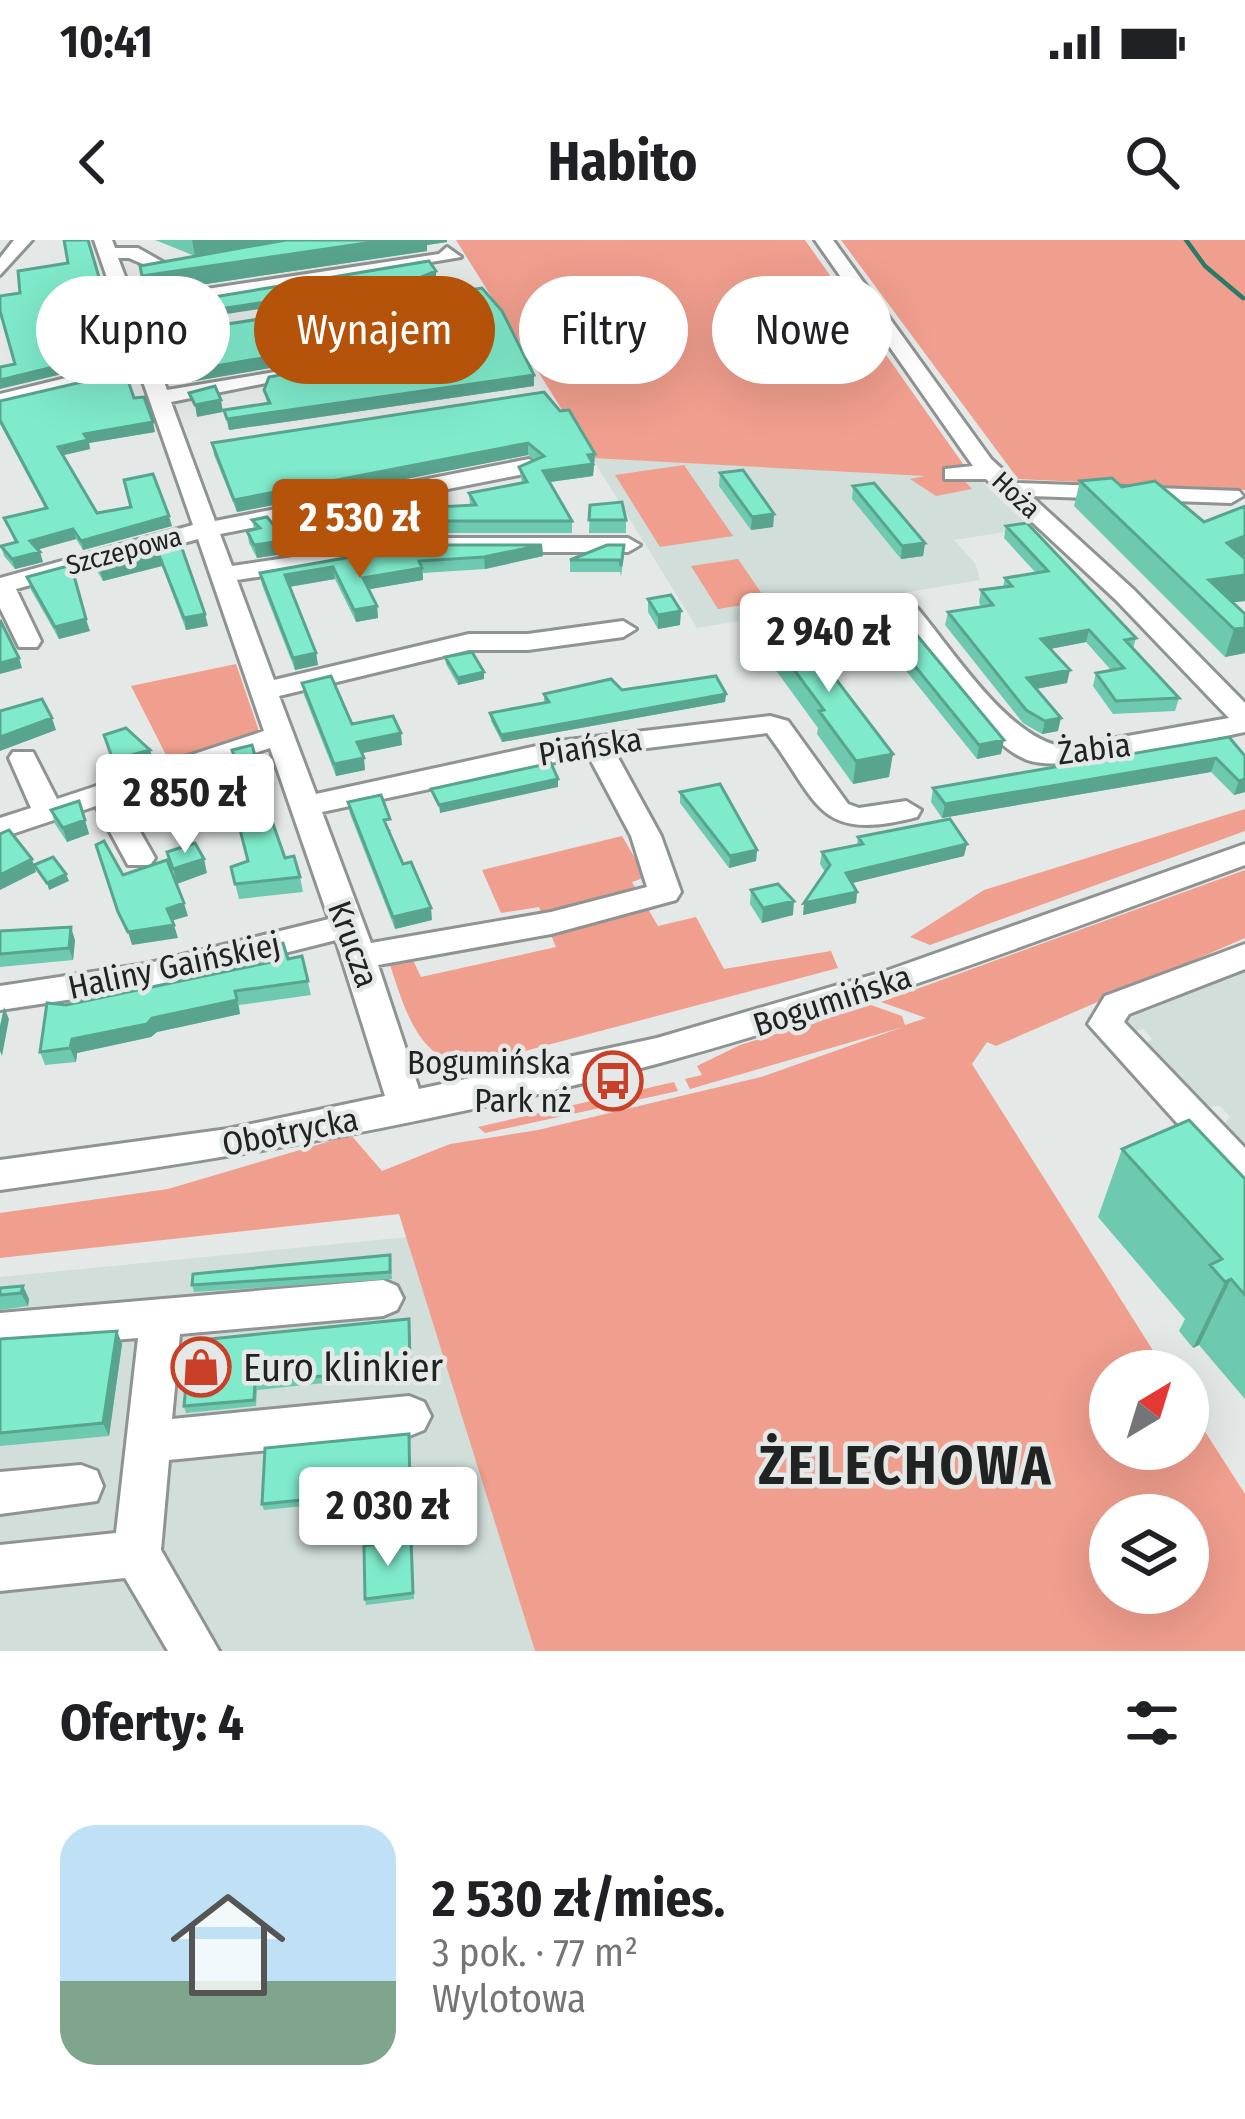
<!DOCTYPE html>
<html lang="pl">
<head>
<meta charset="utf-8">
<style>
	:root { --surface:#fff; --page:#f6f6f6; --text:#202124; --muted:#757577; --accent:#b45309 }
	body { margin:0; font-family:"Fira Sans Condensed",sans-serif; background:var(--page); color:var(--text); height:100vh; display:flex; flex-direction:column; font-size:45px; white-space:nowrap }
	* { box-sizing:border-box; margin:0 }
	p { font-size:39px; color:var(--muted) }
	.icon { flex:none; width:66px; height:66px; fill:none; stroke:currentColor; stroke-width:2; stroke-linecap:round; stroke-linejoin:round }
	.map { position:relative; height:1411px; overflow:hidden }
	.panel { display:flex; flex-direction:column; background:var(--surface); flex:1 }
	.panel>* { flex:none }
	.hud { position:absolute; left:36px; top:36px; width:1173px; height:108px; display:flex; gap:24px }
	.needle { width:78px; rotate:38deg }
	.tools { position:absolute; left:1089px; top:1110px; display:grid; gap:24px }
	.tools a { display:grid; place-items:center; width:120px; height:120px; border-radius:50%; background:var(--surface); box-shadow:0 12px 48px #0002; font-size:60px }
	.price { position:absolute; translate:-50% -102px; padding:0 27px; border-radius:12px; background:#fff; color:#222; font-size:39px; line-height:78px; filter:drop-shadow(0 3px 6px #0008) }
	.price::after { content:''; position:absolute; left:50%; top:72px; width:36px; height:27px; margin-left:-18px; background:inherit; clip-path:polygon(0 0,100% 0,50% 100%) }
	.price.on { background:var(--accent); color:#fff }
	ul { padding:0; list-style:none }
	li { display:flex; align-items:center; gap:36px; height:300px; padding:0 60px }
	li span { display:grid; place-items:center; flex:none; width:336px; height:240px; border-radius:36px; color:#555 }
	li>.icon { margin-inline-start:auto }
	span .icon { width:144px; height:144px; fill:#fffc; stroke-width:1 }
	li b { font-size:51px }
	h2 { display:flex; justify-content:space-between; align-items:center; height:144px; padding:0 60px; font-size:51px }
	.pill { padding:0 42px; border-radius:54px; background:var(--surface); box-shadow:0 12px 48px #0002; font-size:42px; line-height:108px }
	.pill.on { background:var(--accent); color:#fff }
	.status { display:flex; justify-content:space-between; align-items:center; height:84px; padding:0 60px; background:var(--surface); direction:ltr }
	.status svg { height:33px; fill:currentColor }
	header { display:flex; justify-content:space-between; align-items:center; height:156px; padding:0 60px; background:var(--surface); font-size:54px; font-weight:700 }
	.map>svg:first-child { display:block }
	.built { fill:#d1deda }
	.green { fill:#f09e8d; fill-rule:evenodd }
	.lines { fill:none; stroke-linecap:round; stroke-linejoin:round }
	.stream { stroke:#297b68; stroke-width:4.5 }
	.minor-casing { stroke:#8f9492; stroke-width:6 }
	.minor { fill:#fff; fill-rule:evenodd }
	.wall { fill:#6dc9af }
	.shaded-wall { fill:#59a48f }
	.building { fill:#7feacc; stroke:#59a48f; stroke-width:3; fill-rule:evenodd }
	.labels { text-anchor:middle; stroke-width:9; stroke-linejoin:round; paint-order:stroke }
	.far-street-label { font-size:27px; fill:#212323; stroke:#e4e9e7 }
	.street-label { font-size:33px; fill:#212323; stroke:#e4e9e7 }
	.poi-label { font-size:33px; fill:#212323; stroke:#e4e9e7; text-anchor:end }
	.near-poi-label { font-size:39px; fill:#212323; stroke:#e4e9e7; text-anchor:start }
	.near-district-label { font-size:54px; font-weight:bold; letter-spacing:3px; fill:#212323; stroke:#e4e9e7 }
</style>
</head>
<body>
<div class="status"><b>10:41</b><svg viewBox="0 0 49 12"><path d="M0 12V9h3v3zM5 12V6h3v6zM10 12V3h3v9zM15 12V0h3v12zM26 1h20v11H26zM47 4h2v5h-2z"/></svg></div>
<header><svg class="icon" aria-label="back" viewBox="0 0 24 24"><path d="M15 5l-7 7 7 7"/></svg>Habito<svg class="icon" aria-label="search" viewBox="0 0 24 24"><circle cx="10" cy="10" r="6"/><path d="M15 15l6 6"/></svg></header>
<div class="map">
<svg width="1245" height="1411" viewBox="0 0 1245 1411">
	<rect width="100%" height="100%" fill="#e4e9e7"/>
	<path class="built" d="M592,218L978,238L1031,288L954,300L975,323L980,340L697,388Z
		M1245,726V910L1221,887L1230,877L1220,866L1203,867L1142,805L1152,799L1143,789L1127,794L1112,778Z
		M408,997L535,1411H0V1037Z"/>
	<path class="green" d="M456,0H805L968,231L963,239L972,249L936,256L910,239L925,236L592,218Z
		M841,0H1245V250L1018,239Z
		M684,225L733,296L660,307L615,235Z
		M738,319L767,361L718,369L691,326Z
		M236,424L260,494L170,523L131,446Z
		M1245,569V591L930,705L910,697L984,650Z
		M622,596L646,637L632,642L658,686L696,677L724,729L831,711L838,728L468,826C410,819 401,751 382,702L402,697L421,737L556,707L539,667L501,673L482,630Z
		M1245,630V698L996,806L987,802L972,824L1166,1131H1110V1209H1188V1165L1245,1254V1411H535L399,974L0,1018V973L168,949L351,895L382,931L450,904L538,890L761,837L903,787L690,849L685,839L702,835L697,826L740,805L871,765L902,776L905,785L926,778L881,762ZM1110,1275H1188V1353H1110Z
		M674,842L678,851L485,893L478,887Z"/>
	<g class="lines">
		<path class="stream" d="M1186,0L1205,26L1243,58"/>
		<defs>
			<path id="minor" d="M14,0H32L0,35V18Z
				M94,0H112L115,8H138L175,29L166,34L129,18H118L134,60L439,14L447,7L461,17L138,71L167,150L311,126L321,132L171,162L215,281L529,219L540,226L529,233L220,294L232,326L420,298H628L640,305L628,312H420L237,340L274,440L469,394H528L623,381L636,389L623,397L528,410H469L279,456L316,554L560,501L770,476L788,481L848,564L859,568L906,561L921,570L917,577C816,603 820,563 767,493L615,512L661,596L681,652L676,660L551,694L378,725L419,849L657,798L886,731L1245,604V625C1051,696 859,769 660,823C444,882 222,920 0,950V920L228,889L385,856L336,700L146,748L0,770V746L146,724L329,679L270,508L121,558L155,618L150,625H128L96,566L0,598V578L31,568L9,518L13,512H33L57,559L264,491L198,299L16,349L41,401L37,407H19L0,368V338L193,285L140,133L0,166V154L136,121ZM588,515L631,596L647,647L551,672L371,703L322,572Z
				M815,0H833L991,219L1017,243L1239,251L1243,256L1231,263L1031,256L1134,350L1245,463V492C1199,501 1063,536 1025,519C983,501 932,418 902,382L818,396L812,408H794L786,396L802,383L908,365L917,368C953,410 1010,502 1066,507L1229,478L1116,360L986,239H945V229L973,226Z
				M1245,704V729L1129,774L1124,782L1245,908V948L1232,944L1088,784L1105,756Z
				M383,1040L397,1046L403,1058L397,1070L383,1076L180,1094L172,1179L409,1156L424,1162L431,1176L424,1190L409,1196L169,1220L161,1310L219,1411H168L125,1338L0,1351V1305L116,1293L138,1098L0,1109V1073Z
				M81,1225L97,1231L103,1246L97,1261L0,1274V1232Z"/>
		</defs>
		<use href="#minor" class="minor-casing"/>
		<use href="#minor" class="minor"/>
	</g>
	<path class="wall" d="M155,0H447V2L427,5V11L146,53L140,26L195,16Z
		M442,54L534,135V146L229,190L224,170L267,163L264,150L470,99L462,95L183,143L172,115L169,93Z
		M544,152L595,214L593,236L549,242L572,281V293H420L257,318L249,303L247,291L254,289L252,280L276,288L322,280L320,266L417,268L470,265L469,253L522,243L519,227L535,220L528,215L237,272L214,215L212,203Z
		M134,158L155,192L89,203L90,209L63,215L97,273L172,286L83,310L76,299L38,309L43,322L15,329L4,316L1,306L15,302L4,278L45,268L0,184V161Z
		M720,233L774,274L773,287L751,290L719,246Z
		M1080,241L1122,247L1204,282L1245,266V361L1233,362L1245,374V413L1225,417L1074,266Z
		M853,246L925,303L923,316L901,319L852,259Z
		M590,265L626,280V293H589Z
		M1006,286L1136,398L1133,409L1179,458L1175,471L1113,474L1093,446L1096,433L1111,430L1086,402L1051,409L1067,443L1036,449L1058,491L1042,494L1023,483L945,385L948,372L982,367L979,363L981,350L1003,347L1005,338L1036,333L1004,298Z
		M178,297L205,374L208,386L186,390L162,326L103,341L97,331L94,320Z
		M542,305L543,316L485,329L423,333V340L368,349L377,366L378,378L356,382L335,339L290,347L316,413L318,425L295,430L262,345L260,333Z
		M624,316L621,337L620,332H570V320Z
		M27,337L90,391L59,399L31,350Z
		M648,359L680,385L658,389L648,372Z
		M763,388L889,537L853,544L817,494L818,488L761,410Z
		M888,393L1001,514L977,519L886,406Z
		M445,417L484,432V439L458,445L446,424Z
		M302,443L352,484L402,505L362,513L365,530L336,536L304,455Z
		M622,450L726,454L725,462L502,502L491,481L490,473L544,463V454Z
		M1229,497L1245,552L1234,555L1211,532L942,578L931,562L933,548Z
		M228,520L260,538L257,539L285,618L300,637L303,652L239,659L231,627L248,621L239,556Z
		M680,552L757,610L756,621L729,628L680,563Z
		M79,561L89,594L67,602L55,584L51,570Z
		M348,562L392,591H389L403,624L432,680L395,689L350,574Z
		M858,597L964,616L852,643L857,652L856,663L803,675L825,632L820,624L822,612L857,605Z
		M751,650L793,675L762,683L750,664Z
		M0,691L75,700L73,720L0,727Z
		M302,716L311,755L239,765L240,774L157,792L151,797L77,813L76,822L45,825L40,812L66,765Z
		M1122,909L1245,939V1159L1199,1105L1193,1108L1179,1091L1185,1079L1098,977Z
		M391,1022L392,1039L194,1052L192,1045Z
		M23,1046L29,1059L28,1066L0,1070V1048Z
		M410,1086L411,1134L257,1150L256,1166L186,1173L184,1166Z
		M117,1091L122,1104L109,1196L0,1206V1099Z
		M409,1194L411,1255L264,1270L262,1264Z
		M411,1299L414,1359L366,1365L365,1359Z"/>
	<path class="shaded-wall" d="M192,0H305L195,16Z
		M387,0H447V2L427,5V11L146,53L142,36Z
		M436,31V37L418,45L161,84L160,78Z
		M82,68L84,77L49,82L47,73Z
		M112,81L114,90L99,92L97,83Z
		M461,84L462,95L183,143L181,132Z
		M123,110L125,119L0,149V140Z
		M534,135V146L229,190L227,179Z
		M221,160L223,172L197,177L195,165Z
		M153,182L155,192L89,203L90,209L60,216L58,207L84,194Z
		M528,203V215L237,272L234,260Z
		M595,214L593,236L543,243V231Z
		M774,274L773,287L751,290L752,277Z
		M169,276L172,286L83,310L81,301Z
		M419,281L420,293L257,318L254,305Z
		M73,289L76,299L33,311L30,301Z
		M1245,296V319L1227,303Z
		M925,303L923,316L901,319L902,306Z
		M542,305L543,316L485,329L484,317Z
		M40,312L43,322L15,329L12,319Z
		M159,315L162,326L103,341L100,330Z
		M333,327L335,339L287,347L285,335Z
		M422,328L423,340L365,350L363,338Z
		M1245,335V361L1209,365V340Z
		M377,366L378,378L356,382L354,370Z
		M681,371L680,385L658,389V375Z
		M205,374L208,386L186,390L184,378Z
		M86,379L90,391L59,399L55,387Z
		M1245,388V413L1225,417L1234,389Z
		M1089,390L1086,402L1038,411L1041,399Z
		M316,413L318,425L295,430L293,418Z
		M19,418L22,428L0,434V423Z
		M1070,430L1067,443L1025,451L1027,438Z
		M484,432V439L458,445V438Z
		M726,454L725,462L502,502L501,495Z
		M52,478L56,490L0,511V497Z
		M1061,478L1058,491L1042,494L1045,481Z
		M401,493L402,505L358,514L357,502Z
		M1004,500L1001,514L977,519L979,505Z
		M150,510L154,523L117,533L113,520Z
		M893,514L889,537L853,544L856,521Z
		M364,518L365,530L336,536L334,524Z
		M1216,518L1211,532L942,578L945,564Z
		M558,539V547L440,573L439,565Z
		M1245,539V552L1234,555L1239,541Z
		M171,547L175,561L145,570L142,556Z
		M85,580L89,594L67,602L63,588Z
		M967,604L964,616L844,645L846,633Z
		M757,610L756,621L729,628L730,616Z
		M32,619L36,632L0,650V635Z
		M204,619L207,633L177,644L173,629Z
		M66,634L69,641L49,650L47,643Z
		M857,652L856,663L803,675L804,663Z
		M794,661L793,675L762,683L763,668Z
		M184,663L188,676L171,681L167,669Z
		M431,668L432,680L395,689L393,677Z
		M174,685L178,698L132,705L128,692Z
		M71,687L75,700L73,720L69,708Z
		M235,751L240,774L157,792L151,797L77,813L76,822L70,808L72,799L152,778Z
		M4,767L9,779L2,816L0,811V786Z
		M1231,1039L1199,1105L1193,1108L1225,1042Z
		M23,1046L29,1059L28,1066L21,1053Z
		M117,1091L122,1104L109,1196L103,1183Z"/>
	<path class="building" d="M64,0H88L112,81L97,83L123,110L0,140V127L15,124L0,71V56L20,53L18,31L68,23ZM82,68L92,101L57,109L47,73Z
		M286,0H387L142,36L140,26Z
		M429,21L436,31L417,39L160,78L154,67Z
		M440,46L442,54L482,48L502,71L534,135L227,179L224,170L270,163L264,150L269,137L473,99L477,93L461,84L181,132L170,104H175L169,93L423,54Z
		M125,132L134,158L144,157L153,182L84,194L88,200L58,207L97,273L131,267L124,240L153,234L169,276L81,301L73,289L30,301L40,312L12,319L1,306L17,302L4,278L47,268L0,180V161Z
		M215,146L221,160L195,165L189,153Z
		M544,152L560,171L569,170L595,214L588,215L593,224L543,231L572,281H419L254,305L247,291L260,288L252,280L267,277L276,288L325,279L320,266L343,262L344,268L412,258L417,268L476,265L469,253L527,242L519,227L544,216L528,203L234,260L212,203Z
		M743,230L774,274L752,277L720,233Z
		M1112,238L1122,247L1155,241L1204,282L1245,266V296L1227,303L1245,319V335L1209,340L1245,374V388L1234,389L1080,241Z
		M874,243L925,303L902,306L853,246Z
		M622,262L626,280H589L590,265Z
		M1027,283L1136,398L1125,400L1179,458L1116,461L1096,433L1124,428L1089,390L1041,399L1070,430L1027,438L1061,478L1045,481L1026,470L948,372L993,365L981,350L1012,346L1005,338L1048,331L1006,286Z
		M178,297L205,374L184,378L159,315L100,330L94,320Z
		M419,305H542L484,317L419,321L422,328L363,338L377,366L354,370L333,327L285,335L316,413L293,418L260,333Z
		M607,305H624L621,326L620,320H570Z
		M71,325L86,379L55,387L27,337Z
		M671,355L681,371L658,375L648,359Z
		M0,380L19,418L0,423Z
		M786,382L800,392L893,514L856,521L819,471L824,470L763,388Z
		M911,388L1004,500L979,505L888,393Z
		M472,412L484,432L458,438L445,417Z
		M331,436L352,484L393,476L401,493L357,502L364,518L334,524L302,443Z
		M716,436L726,454L501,495L490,473L549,462L544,454L611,439L622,450Z
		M42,459L52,478L0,497V471Z
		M126,488L150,510L113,520L104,495Z
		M1229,497L1245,516V539L1239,541L1216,518L945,564L933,548Z
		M252,505L257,523L252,524L285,618L294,616L300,637L235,644L231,627L248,621L234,566L240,554L228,520L235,518L232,510Z
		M551,523L558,539L439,565L431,549Z
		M164,533L171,547L142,556L135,543Z
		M720,544L757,610L730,616L680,552Z
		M381,555L390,579L384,580L403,624L411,622L431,668L393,677L348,562Z
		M79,561L85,580L63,588L51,570Z
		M950,579L967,604L846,633L857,652L804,663L830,625L822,612L863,604L858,597Z
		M9,590L32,619L0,635V594Z
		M104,601L123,635L167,620L184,663L167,669L174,685L128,692L118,672L96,605Z
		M195,603L204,619L173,629L167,612Z
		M53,617L66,634L47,643L34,625Z
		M778,644L794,661L763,668L751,650Z
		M71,687L69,708L0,714V691Z
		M283,703L288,719L302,716L308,741L235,751L237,760L152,778L147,784L72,799L70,808L40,812L47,763L66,765L271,722L268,707Z
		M1189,880L1245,939V1055L1231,1039L1225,1042L1210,1025L1222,1019L1122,909Z
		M390,1015V1032L192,1045L193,1034Z
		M23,1046L21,1053L0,1055V1048Z
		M409,1079L410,1127L255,1143L254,1160L184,1166L190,1101Z
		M117,1091L103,1183L0,1193V1099Z
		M409,1194L410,1249L262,1264L265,1208Z
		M411,1299L413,1353L365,1359L364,1306Z"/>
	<defs>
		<symbol id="bus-ring" viewBox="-11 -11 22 22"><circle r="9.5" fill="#e4e9e7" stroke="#ca3f27" stroke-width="1.5"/><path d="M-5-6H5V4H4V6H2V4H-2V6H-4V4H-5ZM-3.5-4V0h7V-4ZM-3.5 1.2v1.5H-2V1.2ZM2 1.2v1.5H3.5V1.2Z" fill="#ca3f27"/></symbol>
		<symbol id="shop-ring" viewBox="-11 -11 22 22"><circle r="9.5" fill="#e4e9e7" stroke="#ca3f27" stroke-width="1.5"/><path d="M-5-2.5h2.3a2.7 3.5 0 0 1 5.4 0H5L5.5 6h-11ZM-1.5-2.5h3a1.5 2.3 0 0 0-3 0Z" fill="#ca3f27"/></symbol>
	</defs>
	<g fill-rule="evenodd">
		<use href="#bus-ring" x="580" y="808" width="66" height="66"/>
		<use href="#shop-ring" x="168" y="1094" width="66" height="66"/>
	</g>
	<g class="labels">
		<g class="far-street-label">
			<text transform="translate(1016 255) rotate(43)" y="9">Hoża</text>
			<text transform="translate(124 311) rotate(-15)" y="9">Szczepowa</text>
		</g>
		<g class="street-label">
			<text transform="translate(590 506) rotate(-9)" y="12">Piańska</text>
			<text transform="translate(1094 508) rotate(-7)" y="12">Żabia</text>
			<text transform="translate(354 704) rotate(70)" y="12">Krucza</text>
			<text transform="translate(174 725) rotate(-12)" y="12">Haliny Gaińskiej</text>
			<text transform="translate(832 760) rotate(-18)" y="12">Bogumińska</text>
			<text transform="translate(290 891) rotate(-11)" y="12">Obotrycka</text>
		</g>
		<g class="poi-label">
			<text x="571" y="834">Bogumińska<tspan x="571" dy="38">Park nż</tspan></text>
		</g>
		<g class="near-poi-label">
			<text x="243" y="1141">Euro klinkier</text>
		</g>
		<g class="near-district-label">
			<text x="906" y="1244">ŻELECHOWA</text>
		</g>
	</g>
</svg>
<div class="tools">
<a><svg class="needle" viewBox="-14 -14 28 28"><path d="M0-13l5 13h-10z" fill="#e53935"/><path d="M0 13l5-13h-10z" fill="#757577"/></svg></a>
<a><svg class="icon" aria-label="layers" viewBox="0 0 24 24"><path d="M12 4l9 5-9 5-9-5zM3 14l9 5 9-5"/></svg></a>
</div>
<b class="price on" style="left:360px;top:341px">2 530 zł</b>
<b class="price" style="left:829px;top:455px">2 940 zł</b>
<b class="price" style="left:185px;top:616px">2 850 zł</b>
<b class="price" style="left:388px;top:1329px">2 030 zł</b>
<div class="hud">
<a class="pill">Kupno</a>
<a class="pill on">Wynajem</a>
<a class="pill">Filtry</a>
<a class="pill">Nowe</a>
</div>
</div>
<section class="panel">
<h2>Oferty: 4<svg class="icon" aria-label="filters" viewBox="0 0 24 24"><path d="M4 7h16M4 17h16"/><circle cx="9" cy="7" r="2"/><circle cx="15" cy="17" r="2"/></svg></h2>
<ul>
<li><span style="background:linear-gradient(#bfe0f5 65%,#7fa58c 0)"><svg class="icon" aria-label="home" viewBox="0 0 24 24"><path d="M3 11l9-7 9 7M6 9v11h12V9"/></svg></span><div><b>2 530 zł/mies.</b><p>3 pok. · 77 m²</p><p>Wylotowa</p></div></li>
</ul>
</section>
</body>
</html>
